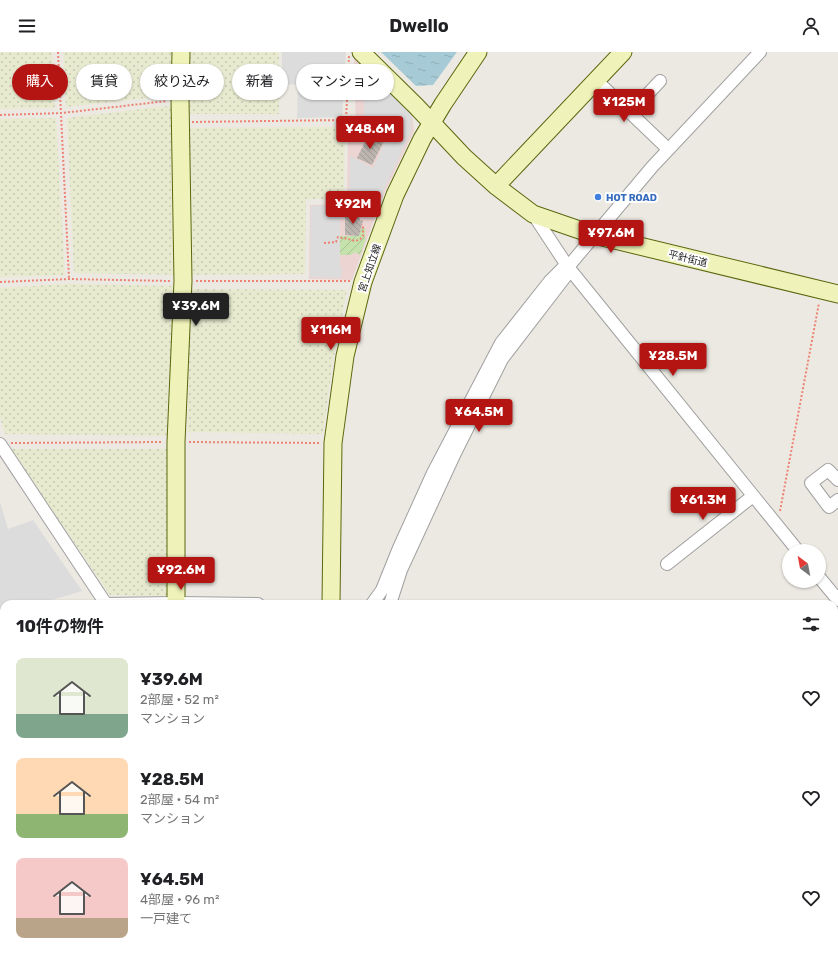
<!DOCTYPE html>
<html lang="ja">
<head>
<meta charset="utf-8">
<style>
	:root { --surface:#fff; --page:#f6f6f6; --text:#202124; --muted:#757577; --accent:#b51512 }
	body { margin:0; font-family:Rubik,"Noto Sans JP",sans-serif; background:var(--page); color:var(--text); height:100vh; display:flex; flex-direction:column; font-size:15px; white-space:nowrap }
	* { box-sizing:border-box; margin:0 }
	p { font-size:13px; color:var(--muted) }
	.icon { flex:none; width:22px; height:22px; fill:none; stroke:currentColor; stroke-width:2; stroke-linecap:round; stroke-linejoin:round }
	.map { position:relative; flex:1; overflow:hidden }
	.panel { position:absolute; left:0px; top:548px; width:838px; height:356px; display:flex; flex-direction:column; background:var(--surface); border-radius:12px 12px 0 0; box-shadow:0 1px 3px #0004 }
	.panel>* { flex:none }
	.guide { position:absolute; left:12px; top:12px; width:400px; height:36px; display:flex; gap:8px }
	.needle { width:26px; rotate:328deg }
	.fabs { position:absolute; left:782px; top:492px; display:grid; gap:8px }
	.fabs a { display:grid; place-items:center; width:44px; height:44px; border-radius:50%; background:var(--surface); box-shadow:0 1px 3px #0004; font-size:20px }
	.price { position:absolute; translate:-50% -34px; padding:0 9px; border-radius:4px; background:var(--accent); color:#fff; font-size:13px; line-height:26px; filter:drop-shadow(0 1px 2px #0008) }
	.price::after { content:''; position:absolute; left:50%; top:24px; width:12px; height:9px; margin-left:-6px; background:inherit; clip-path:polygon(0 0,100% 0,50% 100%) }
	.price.on { background:#222; color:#fff }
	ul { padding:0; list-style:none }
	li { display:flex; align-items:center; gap:12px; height:100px; padding:0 16px }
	li span { display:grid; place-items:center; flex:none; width:112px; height:80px; border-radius:8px; color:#555 }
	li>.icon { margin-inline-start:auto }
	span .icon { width:48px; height:48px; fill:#fffc; stroke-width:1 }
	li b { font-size:17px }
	h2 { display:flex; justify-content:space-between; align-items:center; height:48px; padding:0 16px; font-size:17px }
	.pill { padding:0 14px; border-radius:18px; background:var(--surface); box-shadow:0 1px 3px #0004; font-size:14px; line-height:36px }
	.pill.on { background:var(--accent); color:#fff }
	header { display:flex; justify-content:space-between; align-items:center; height:52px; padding:0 16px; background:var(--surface); font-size:18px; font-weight:700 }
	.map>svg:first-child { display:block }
	.commercial { fill:#ecd4d2 }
	.industrial { fill:#e5d5e1 }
	.farmland { fill:url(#farmland-dots) }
	.cemetery { fill:url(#cemetery-stones) }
	.garden { fill:url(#garden-furrows) }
	.parking { fill:#dcdcdc }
	.water { fill:url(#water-ripples) }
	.building { fill:url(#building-back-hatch) }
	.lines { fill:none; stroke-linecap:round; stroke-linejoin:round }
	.street-casing { stroke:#a0a0a0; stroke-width:14 }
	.secondary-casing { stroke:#5b670e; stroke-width:19 }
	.primary-casing { stroke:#86600d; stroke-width:21 }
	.path { stroke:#ec8273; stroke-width:2; stroke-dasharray:2 2; stroke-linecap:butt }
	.street { stroke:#fff; stroke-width:12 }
	.secondary { stroke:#eff3b9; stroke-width:17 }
	.primary { stroke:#f3d1a1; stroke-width:19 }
	.shop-dot { fill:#3f7fe0; stroke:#fff; stroke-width:1.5 }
	.labels { text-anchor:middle; stroke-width:4; stroke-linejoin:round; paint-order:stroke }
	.shop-label { font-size:10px; font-weight:bold; fill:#366cbe; stroke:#fff; text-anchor:start }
	.street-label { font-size:10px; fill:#1c1c1c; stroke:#fff }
</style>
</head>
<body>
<header><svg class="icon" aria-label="menu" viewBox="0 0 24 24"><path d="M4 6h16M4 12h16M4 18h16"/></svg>Dwello<svg class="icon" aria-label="person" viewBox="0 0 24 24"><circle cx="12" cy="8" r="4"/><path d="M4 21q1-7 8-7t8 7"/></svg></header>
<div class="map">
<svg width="838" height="904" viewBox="0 0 838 904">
	<defs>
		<pattern id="farmland-dots" width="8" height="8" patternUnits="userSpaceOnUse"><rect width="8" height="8" fill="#e7eacf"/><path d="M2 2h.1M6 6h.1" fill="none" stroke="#c6c8b1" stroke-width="1.8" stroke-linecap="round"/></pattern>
		<pattern id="cemetery-stones" width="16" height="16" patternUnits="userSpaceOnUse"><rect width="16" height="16" fill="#a5c3aa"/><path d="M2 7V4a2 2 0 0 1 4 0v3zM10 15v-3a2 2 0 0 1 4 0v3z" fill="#8da792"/></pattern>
		<pattern id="garden-furrows" width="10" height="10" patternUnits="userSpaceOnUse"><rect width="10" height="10" fill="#c5e2ac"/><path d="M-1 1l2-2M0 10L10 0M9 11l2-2" fill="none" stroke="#a9c193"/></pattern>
		<pattern id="water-ripples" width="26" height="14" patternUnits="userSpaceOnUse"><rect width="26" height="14" fill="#a6cad6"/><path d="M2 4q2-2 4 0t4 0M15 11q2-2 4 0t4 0" fill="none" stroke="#8eadb7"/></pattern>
		<pattern id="building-back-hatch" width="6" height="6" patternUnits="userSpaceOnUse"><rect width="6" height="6" fill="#bcb5af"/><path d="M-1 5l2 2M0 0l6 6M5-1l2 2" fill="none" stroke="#a19b96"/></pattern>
	</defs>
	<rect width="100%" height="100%" fill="#ece9e2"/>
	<path class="commercial" d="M354,6L412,61L414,79L382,146L347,147L348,79L356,78Z
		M380,151L352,228L309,227L310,153Z"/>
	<path class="industrial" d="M0,682L4,685V900H227L230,904H0Z"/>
	<path class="farmland" d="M0,0H52L55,56L0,57Z
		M63,0H174V43L66,55Z
		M190,0H279V62H190Z
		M175,53L174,223L74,221L67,66Z
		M56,66L65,223L0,225V67Z
		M345,75L344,147H306L305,222L188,223V76Z
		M66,232L175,234L170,384L5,382L0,365V236Z
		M190,237L347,238L332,314L323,382L187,380Z
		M10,397H170V544L110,543Z"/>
	<path class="cemetery" d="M563,900H601L602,902L596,904H565Z"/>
	<path class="garden" d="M362,176H365V186L366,187L360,203L355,200L351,203H339V184H358Z"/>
	<path class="parking" d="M282,0H346L342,65L297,66L298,32L282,33Z
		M363,19L412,61L411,80L381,144L349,145L350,104L373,116L386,88L365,79Z
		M340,153V216H342L341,226L310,225L311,154Z
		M0,450L8,477L33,468L82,539L38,552H4V562L0,564Z
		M4,579V608L0,604V580Z"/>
	<path class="water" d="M381,0H457L433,33L416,34Z
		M651,900H751L753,904H651Z"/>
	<path class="building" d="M369,82L384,89L372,113L357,106Z
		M359,163L360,169L363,168L359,184L345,183V164Z"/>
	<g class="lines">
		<defs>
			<path id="street" d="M596,28L668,97
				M630,61L660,29
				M533,162L568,215L798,499
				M0,392L106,552
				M838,428L828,418L811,431L829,455L838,448
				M667,512L753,444
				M819,525L838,548
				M105,552L176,551L258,552
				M372,552L382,538L399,496L433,421L501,291L550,229L563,216L568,215L652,115L760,0
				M390,552L401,518L455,401L502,307L565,225L568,215
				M0,573L4,572
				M834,785H838"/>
			<path id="secondary" d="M361,0L416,54L464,105L496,134L533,162L594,183L838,242
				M496,134L623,0
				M176,551V390L183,229L180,47L181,0
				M331,552L333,391L345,304L363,230L395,143L422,87L443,52L478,0
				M327,904V900"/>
			<path id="primary" d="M0,632L4,636
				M277,900L282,904"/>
		</defs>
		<use href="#street" class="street-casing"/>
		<use href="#secondary" class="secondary-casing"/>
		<use href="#primary" class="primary-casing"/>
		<path class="path" d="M58,0L69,227
			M0,63L62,61L167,49
			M192,70L346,68L349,4
			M324,191L336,190L337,187L338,185C341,186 345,186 348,187C354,189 359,190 363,184V176L362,172
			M196,229H350
			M0,230L69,227L170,229
			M189,390L321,391
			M11,391L163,390
			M780,459L819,251
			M649,900L650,904
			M755,900L757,904
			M775,900V904
			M305,903V900
			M343,904V900"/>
		<use href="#street" class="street"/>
		<use href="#secondary" class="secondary"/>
		<use href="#primary" class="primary"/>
	</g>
	<circle class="shop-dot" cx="598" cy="145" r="4"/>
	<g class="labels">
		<g class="shop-label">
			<text x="606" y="149">HOT ROAD</text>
		</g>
		<g class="street-label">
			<text transform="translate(688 206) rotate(14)" y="4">平針街道</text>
			<text transform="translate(369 216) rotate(-71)" y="4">宮上知立線</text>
		</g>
	</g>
</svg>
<div class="fabs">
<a><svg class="needle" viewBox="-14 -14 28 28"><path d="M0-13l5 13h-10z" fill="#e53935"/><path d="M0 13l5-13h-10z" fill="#757577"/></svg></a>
</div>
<b class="price" style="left:624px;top:71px">¥125M</b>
<b class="price" style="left:370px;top:98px">¥48.6M</b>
<b class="price" style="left:353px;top:173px">¥92M</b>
<b class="price" style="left:611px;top:202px">¥97.6M</b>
<b class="price on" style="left:196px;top:275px">¥39.6M</b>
<b class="price" style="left:331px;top:299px">¥116M</b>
<b class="price" style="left:673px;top:325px">¥28.5M</b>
<b class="price" style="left:479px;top:381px">¥64.5M</b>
<b class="price" style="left:703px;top:469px">¥61.3M</b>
<b class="price" style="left:181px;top:539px">¥92.6M</b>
<div class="guide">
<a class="pill on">購入</a>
<a class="pill">賃貸</a>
<a class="pill">絞り込み</a>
<a class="pill">新着</a>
<a class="pill">マンション</a>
</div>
<section class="panel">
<h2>10件の物件<svg class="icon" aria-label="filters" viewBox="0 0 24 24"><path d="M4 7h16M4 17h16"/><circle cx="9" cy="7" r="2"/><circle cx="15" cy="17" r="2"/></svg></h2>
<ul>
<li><span style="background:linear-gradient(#dfe7d0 70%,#7fa58c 0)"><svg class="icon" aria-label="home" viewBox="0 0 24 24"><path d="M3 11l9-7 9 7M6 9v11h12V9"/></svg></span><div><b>¥39.6M</b><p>2部屋 · 52 m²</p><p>マンション</p></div><svg class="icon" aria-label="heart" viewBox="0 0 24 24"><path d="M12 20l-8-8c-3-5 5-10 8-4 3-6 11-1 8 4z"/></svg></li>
<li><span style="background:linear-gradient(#ffd9b3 70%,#8fb573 0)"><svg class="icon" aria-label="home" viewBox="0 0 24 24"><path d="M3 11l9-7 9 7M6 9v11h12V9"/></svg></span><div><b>¥28.5M</b><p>2部屋 · 54 m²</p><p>マンション</p></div><svg class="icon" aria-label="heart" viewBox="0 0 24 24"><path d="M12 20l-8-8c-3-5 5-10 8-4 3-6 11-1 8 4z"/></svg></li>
<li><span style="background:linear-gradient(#f6c9c9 75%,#b9a48a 0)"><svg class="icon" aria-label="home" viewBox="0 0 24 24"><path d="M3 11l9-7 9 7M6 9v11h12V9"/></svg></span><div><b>¥64.5M</b><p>4部屋 · 96 m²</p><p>一戸建て</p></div><svg class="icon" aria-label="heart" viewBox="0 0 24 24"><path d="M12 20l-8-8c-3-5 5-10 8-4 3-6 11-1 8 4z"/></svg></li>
</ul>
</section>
</div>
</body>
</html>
